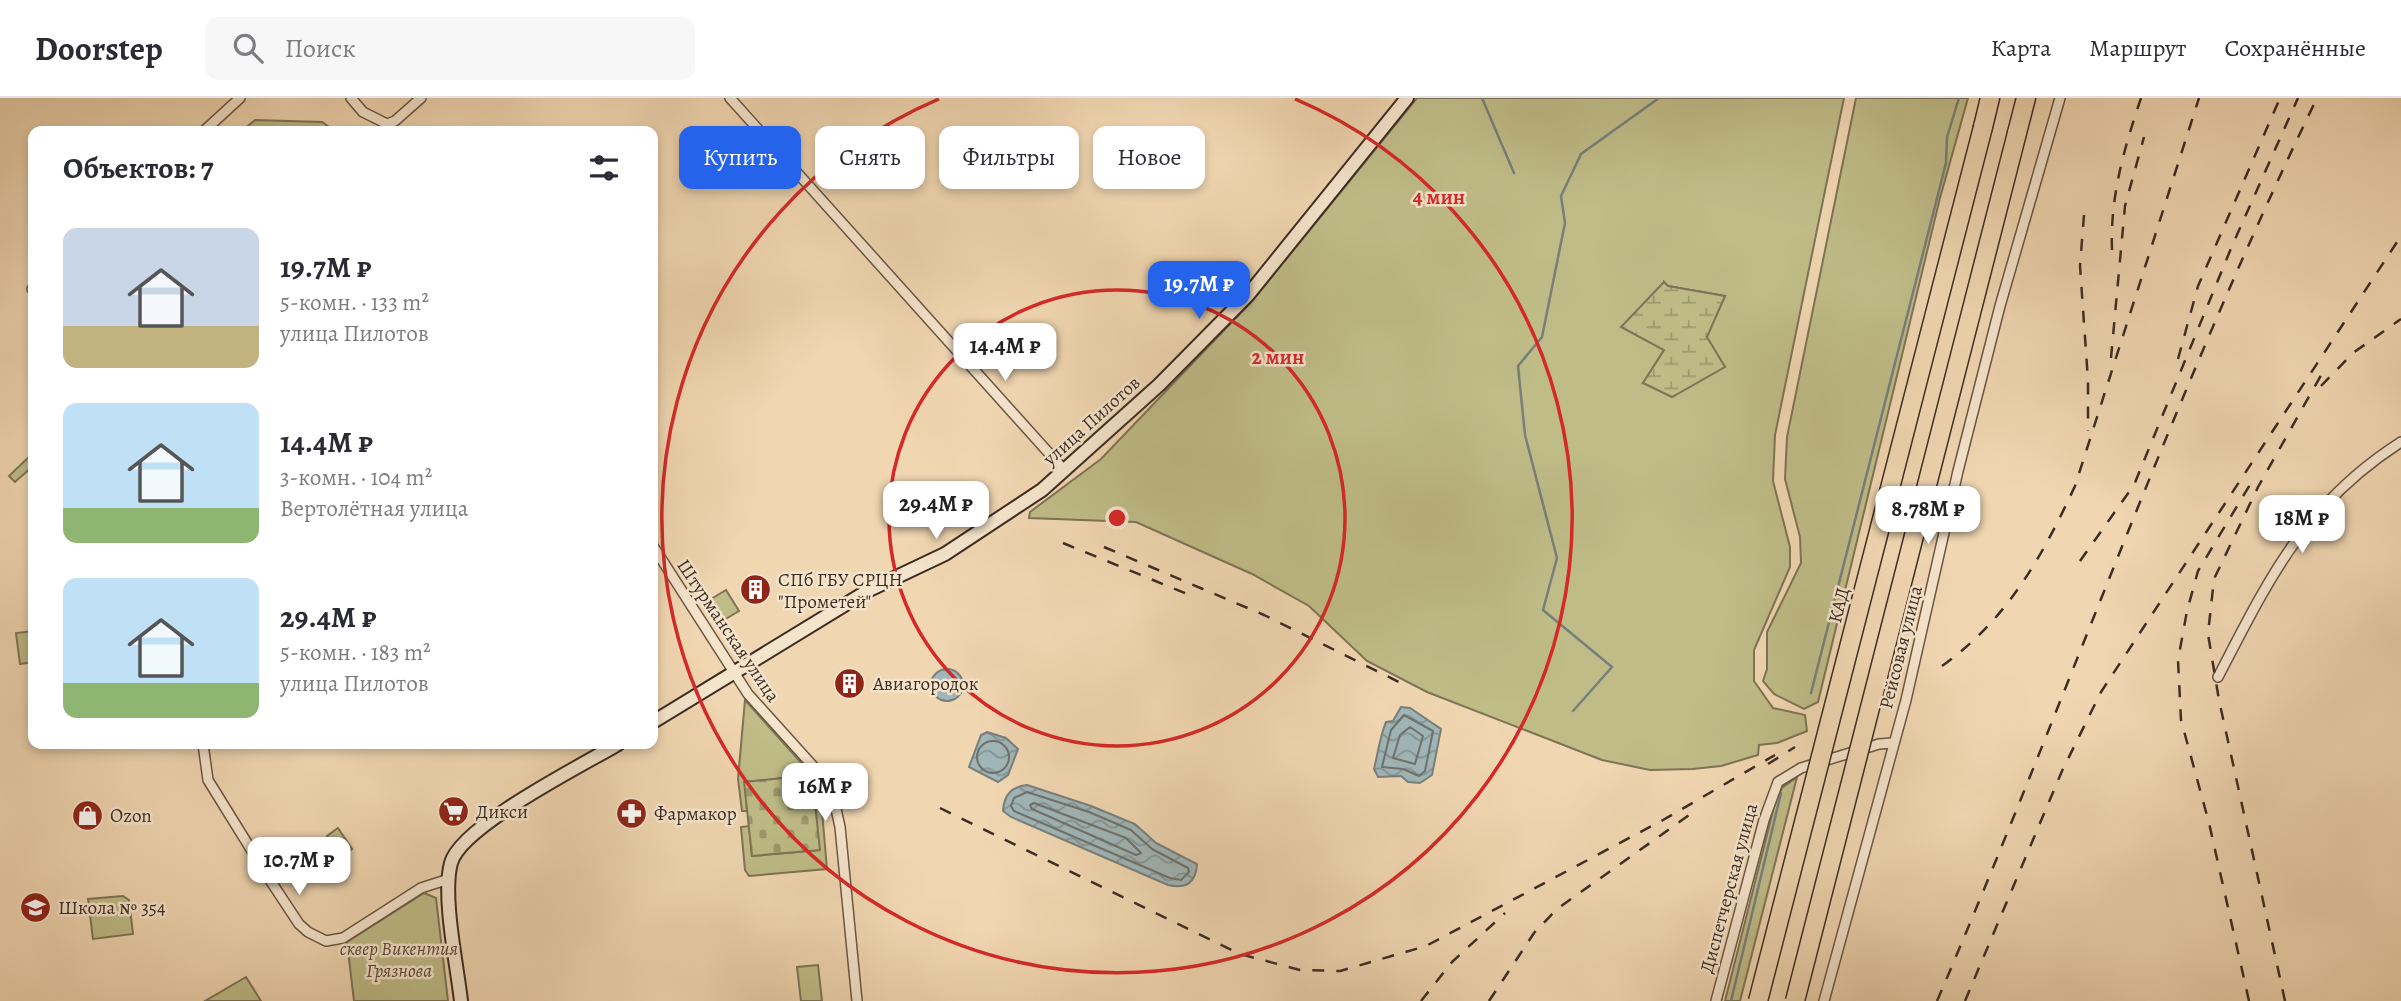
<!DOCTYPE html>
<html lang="ru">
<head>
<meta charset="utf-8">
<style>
	:root { --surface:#fff; --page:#f7f7f7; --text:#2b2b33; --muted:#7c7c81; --line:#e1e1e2; --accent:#2563eb }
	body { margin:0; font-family:Alegreya,serif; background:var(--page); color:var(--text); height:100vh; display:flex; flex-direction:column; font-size:26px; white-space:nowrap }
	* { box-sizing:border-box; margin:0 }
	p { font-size:23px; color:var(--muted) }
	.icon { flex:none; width:38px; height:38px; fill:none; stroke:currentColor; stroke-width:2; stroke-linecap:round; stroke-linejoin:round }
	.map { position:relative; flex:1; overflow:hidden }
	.details { position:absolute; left:28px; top:28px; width:630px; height:623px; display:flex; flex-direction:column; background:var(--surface); border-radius:14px; box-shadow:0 4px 10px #0003 }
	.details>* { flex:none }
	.top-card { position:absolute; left:679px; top:28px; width:665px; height:63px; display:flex; gap:14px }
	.price { position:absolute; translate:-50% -60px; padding:0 16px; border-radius:14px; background:#fff; color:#222; font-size:23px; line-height:46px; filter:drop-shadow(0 2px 4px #0008) }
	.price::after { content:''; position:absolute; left:50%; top:42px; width:21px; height:16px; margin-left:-10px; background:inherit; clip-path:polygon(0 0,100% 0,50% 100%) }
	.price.on { background:var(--accent); color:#fff }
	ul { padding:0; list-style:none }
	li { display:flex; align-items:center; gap:21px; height:175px; padding:0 35px }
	li span { display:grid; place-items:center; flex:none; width:196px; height:140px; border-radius:14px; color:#555 }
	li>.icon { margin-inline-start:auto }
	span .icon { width:84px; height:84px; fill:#fffc; stroke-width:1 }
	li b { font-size:30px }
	h2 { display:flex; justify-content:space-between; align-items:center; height:84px; padding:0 35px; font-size:30px }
	.tag { padding:0 24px; border-radius:14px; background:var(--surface); box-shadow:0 4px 10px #0003; font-size:24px; line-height:63px }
	.tag.on { background:var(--accent); color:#fff }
	header { display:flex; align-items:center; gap:42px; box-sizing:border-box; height:98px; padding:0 35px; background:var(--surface); border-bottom:2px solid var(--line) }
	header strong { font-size:33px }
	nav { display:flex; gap:38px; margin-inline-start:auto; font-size:24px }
	.search { width:490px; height:63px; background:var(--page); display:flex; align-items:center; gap:18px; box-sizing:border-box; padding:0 24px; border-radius:14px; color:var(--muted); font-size:26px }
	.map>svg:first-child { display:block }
	.green { fill:#bfbc88; stroke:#7e7456; stroke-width:2; fill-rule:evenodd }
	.wetland { fill:url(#wetland-marsh); stroke:#7e7456; stroke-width:2 }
	.cemetery { fill:url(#cemetery-stones); stroke:#7e7456; stroke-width:2 }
	.water { fill:url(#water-waves); stroke:#787f7c; stroke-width:2 }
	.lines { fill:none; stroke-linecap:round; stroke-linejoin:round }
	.shore { stroke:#6e716e; stroke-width:2 }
	.stream { stroke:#787f7c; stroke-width:2.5 }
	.street-casing { stroke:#6a5646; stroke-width:12 }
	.secondary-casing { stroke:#3d2c23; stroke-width:16 }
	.highway-casing { stroke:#3d2c23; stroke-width:21 }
	.street { stroke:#f5e4cc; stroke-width:9 }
	.secondary { stroke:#f5e4cc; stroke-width:12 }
	.highway { stroke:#f0d6b1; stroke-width:18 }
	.rail { stroke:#3d2c23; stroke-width:2.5; stroke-dasharray:12 12; stroke-linecap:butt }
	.highway-bridge-casing { stroke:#3d2c23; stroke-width:21; stroke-linecap:butt }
	.highway-bridge { stroke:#f0d6b1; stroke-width:18 }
	.ring { fill:none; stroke:#d62828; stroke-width:3.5 }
	.labels { text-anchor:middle; stroke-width:5; stroke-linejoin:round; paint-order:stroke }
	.street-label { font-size:19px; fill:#3d2c23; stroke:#f5e4cc }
	.poi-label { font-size:19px; fill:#3d2c23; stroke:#f5e4cc; text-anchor:start }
	.park-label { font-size:19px; font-style:italic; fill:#574937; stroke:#f5e4cc }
	.centre { fill:#d62828; stroke:#f5e4cc; stroke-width:3.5 }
	.ring-label { font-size:21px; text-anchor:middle; font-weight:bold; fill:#d62828; stroke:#f5e4cc; stroke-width:5; stroke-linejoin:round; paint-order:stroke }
</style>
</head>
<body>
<header>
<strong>Doorstep</strong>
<div class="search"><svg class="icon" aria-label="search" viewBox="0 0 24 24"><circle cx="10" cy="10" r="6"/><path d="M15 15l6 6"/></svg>Поиск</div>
<nav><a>Карта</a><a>Маршрут</a><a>Сохранённые</a></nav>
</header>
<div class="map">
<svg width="2401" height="903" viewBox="0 0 2401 903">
	<defs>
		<pattern id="wetland-marsh" width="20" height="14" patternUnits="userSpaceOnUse" patternTransform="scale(1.75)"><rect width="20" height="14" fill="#bfbc88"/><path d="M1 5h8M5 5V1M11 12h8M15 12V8" fill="none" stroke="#9c996f"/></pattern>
		<pattern id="cemetery-stones" width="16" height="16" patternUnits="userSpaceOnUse" patternTransform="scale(1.75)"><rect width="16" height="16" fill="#bfbc88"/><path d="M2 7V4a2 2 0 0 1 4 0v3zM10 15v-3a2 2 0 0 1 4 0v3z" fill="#9c996f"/></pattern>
		<pattern id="water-waves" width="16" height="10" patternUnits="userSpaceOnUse" patternTransform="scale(1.75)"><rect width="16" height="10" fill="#a0b6b8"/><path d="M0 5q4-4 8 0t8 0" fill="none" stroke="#849495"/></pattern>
	</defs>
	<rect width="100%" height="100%" fill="#f0d6b1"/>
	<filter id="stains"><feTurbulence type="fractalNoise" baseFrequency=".00286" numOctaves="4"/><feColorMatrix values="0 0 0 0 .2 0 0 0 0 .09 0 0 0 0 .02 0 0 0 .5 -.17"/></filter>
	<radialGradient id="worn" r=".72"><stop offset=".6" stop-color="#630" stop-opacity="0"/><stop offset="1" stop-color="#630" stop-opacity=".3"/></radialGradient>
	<path class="green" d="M1417,0H1844L1775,337L1773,383L1790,449V469L1754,552V583L1773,610L1805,617L1807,633L1777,645L1759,647L1758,657L1721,668L1693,671L1650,672L1602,662L1427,594L1367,563L1309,508L1252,476L1136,424L1029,420L1030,414L1101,361L1253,202ZM1664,184L1668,188L1725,198L1706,239L1724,269L1643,285L1664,252Z
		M1856,0H1968L1940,100L1818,604L1804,611L1774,596L1763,583L1767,571V534L1801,465L1800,439L1785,381L1787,339Z
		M255,22L322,24L335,33H242Z
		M33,355V368L15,384L9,378Z
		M726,492L739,513L724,522L711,501Z
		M33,533V564L20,566L16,535Z
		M745,602L812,677L745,684L747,713H742L738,681Z
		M1797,679L1740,903H1725L1776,701L1782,690Z
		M813,686L820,690L827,771L749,778L745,772L741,729L749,728L752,758L819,752Z
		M338,730L352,751L341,759L327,738Z
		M424,795L436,800L448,903H354L347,844Z
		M123,798L129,802L133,836L93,841L88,801Z
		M818,867L822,903H801L797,869Z
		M246,879L261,903H205Z"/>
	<path class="wetland" d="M1664,184L1668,188L1725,198L1707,239L1725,269L1672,299L1643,285L1664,252L1621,229Z"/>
	<path class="cemetery" d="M812,677L820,752L752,758L744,684Z"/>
	<path class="water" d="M931 587a16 16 0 1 1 32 0a16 16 0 1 1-32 0Z
		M1401,609L1410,610L1441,631L1432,677L1420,685L1408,684L1401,678L1378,679L1374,671C1378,655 1380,638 1386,624L1393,623Z
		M987,634L1006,640L1018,651L1008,677L998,684L969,669L981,637Z
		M1027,687L1091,708L1135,726L1156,745L1197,766C1196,785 1186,791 1168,787L1011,719L1003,713C1004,697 1011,689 1027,687Z"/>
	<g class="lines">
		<path class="shore" d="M1404,617L1433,633L1425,673L1419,678L1403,671L1382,669L1391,632Z
			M1410,629L1423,638L1415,666L1393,660L1400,637Z
			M977 659a16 16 0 1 1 32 0a16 16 0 1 1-32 0Z
			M1027,694L1089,714L1131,732L1152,751L1188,770L1189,774L1181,782L1170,780L1014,713L1011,708L1014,700Z
			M1034,705L1126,740L1141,755L1136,757L1032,711L1030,707Z"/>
		<path class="stream" d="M1482,0L1514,75
			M1811,595L1946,65L1947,39L1959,0
			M1573,613L1612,569L1543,512L1557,460L1525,337L1518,268L1542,239L1565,125L1561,98L1581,56L1659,0
			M1731,903L1781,695"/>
		<defs>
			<path id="street" d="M351,0L363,14L387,26L395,23L421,0
				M730,0L1065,373
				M204,33L240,0
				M32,191H33
				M653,448L748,596L831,688L840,729L857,903
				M2218,579C2269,481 2304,406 2401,344
				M203,646L208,682L270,782L299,826L308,834L326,843L343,840L421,790L449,781
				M1716,903L1764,722L1778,684L1801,670L1879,646L1893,645
				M1824,903L1906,602L1958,373L2000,208L2060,0"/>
			<path id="secondary" d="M653,624L869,492L945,456L1042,392L1159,287L1248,197L1407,0
				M461,903C457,867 442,798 451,765C461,728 581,668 618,646"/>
			<path id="highway" d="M1983,29L1990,0
				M2017,35L2026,0"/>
		</defs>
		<use href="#street" class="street-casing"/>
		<use href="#secondary" class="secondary-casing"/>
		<use href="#highway" class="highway-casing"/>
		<use href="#street" class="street"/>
		<use href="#secondary" class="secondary"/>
		<use href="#highway" class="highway"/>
		<path class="rail" d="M2084,117L2080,168L2088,282V333
			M2112,152C2110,98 2124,51 2141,0
			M2111,260L2125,108L2144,39
			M2178,261L2198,188L2280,0
			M2321,288L2353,255L2401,221
			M1063,445L1192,498
			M1104,449L1264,517L1405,587
			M2080,463L2134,387L2232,148L2298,0
			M1942,568C2007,522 2042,459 2075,388L2199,0
			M1768,666L1795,649
			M940,710L1240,856L1300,872L1340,873L1426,848L1663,722L1775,657
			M1421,903L1452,864L1505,815
			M1489,903L1534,835L1557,811L1692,715
			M1937,903C2066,603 2174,294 2317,0
			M1965,903L2062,673L2101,594L2401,138
			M2249,903L2209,725L2181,622L2178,562L2187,513L2198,473L2251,385
			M2285,903L2219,602L2208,536L2214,481L2258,389L2324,272"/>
		<defs>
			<path id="highway-bridge" d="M1758,903L1983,29
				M1795,903L2017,35"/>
		</defs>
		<use href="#highway-bridge" class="highway-bridge-casing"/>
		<use href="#highway-bridge" class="highway-bridge"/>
	</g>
	<g class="ring">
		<circle cx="1117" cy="420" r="228"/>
		<path d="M1295 1A455 455 0 1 1 939 1"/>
	</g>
	<defs>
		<symbol id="building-disc" viewBox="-11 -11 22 22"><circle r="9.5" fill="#8f2418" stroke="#f5e4cc"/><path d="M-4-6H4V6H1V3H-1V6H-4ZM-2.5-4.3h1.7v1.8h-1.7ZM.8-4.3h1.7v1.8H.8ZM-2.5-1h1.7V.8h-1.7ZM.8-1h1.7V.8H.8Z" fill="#fff"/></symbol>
		<symbol id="supermarket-disc" viewBox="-11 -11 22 22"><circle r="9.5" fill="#8f2418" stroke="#f5e4cc"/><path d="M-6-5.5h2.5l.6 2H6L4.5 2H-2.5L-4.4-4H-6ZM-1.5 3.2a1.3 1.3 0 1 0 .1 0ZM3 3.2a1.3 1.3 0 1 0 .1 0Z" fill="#fff"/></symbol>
		<symbol id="pharmacy-disc" viewBox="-11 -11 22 22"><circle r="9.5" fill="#8f2418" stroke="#f5e4cc"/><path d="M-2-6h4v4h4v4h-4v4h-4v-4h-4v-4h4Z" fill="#fff"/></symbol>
		<symbol id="shop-disc" viewBox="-11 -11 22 22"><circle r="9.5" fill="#8f2418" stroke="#f5e4cc"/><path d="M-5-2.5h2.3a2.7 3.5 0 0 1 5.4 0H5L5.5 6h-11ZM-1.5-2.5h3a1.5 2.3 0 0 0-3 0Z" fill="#fff"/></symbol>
		<symbol id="school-disc" viewBox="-11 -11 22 22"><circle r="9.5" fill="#8f2418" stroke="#f5e4cc"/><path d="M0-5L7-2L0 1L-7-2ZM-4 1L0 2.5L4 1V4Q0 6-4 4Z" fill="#fff"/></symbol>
	</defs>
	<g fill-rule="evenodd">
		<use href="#building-disc" x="738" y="474" width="35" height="35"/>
		<use href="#building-disc" x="832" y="568" width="35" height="35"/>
		<use href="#supermarket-disc" x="436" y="696" width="35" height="35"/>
		<use href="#pharmacy-disc" x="614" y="698" width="35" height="35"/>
		<use href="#shop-disc" x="70" y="700" width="35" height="35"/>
		<use href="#school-disc" x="18" y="792" width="35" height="35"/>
	</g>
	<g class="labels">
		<g class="street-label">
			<text transform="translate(1091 322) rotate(-42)" y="7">улица Пилотов</text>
			<text transform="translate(1838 507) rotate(-76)" y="7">КАД</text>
			<text transform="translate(729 532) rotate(56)" y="7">Штурманская улица</text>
			<text transform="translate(1900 549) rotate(-76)" y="7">Рейсовая улица</text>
			<text transform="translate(1728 790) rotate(-75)" y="7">Диспетчерская улица</text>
		</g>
		<g class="poi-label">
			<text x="778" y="488">СПб ГБУ СРЦН<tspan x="778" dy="22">"Прометей"</tspan></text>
			<text x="873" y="592">Авиагородок</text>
			<text x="476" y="720">Дикси</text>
			<text x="654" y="722">Фармакор</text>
			<text x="110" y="724">Ozon</text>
			<text x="58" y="816">Школа № 354</text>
		</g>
		<g class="park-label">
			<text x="399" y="857">сквер Викентия<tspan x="399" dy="22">Грязнова</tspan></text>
		</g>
	</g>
	<circle cx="1117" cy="420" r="10" class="centre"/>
	<g class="ring-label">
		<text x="1439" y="106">4 мин</text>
		<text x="1278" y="266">2 мин</text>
	</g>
	<rect width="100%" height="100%" filter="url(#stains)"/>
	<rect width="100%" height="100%" fill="url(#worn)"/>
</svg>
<b class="price on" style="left:1199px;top:223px">19.7M ₽</b>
<b class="price" style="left:1005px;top:285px">14.4M ₽</b>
<b class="price" style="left:936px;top:443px">29.4M ₽</b>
<b class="price" style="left:1928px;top:448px">8.78M ₽</b>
<b class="price" style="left:2302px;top:457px">18M ₽</b>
<b class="price" style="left:825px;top:725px">16M ₽</b>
<b class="price" style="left:299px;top:799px">10.7M ₽</b>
<div class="top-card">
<a class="tag on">Купить</a>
<a class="tag">Снять</a>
<a class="tag">Фильтры</a>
<a class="tag">Новое</a>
</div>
<section class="details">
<h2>Объектов: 7<svg class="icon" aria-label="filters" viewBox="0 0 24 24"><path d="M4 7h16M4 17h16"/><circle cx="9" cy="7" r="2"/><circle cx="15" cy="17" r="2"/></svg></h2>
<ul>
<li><span style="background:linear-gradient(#c9d6e8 70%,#c2b280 0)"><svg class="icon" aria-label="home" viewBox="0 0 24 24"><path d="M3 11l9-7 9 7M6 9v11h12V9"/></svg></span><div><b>19.7M ₽</b><p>5-комн. · 133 m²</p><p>улица Пилотов</p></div></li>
<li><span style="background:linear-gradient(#bfe0f5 75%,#8fb573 0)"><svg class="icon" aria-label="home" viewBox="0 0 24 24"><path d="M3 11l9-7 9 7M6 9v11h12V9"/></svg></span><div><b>14.4M ₽</b><p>3-комн. · 104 m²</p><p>Вертолётная улица</p></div></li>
<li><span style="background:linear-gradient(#bfe0f5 75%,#8fb573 0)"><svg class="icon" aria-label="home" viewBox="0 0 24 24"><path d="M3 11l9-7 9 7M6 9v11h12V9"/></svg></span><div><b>29.4M ₽</b><p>5-комн. · 183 m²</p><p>улица Пилотов</p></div></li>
</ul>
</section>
</div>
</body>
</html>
